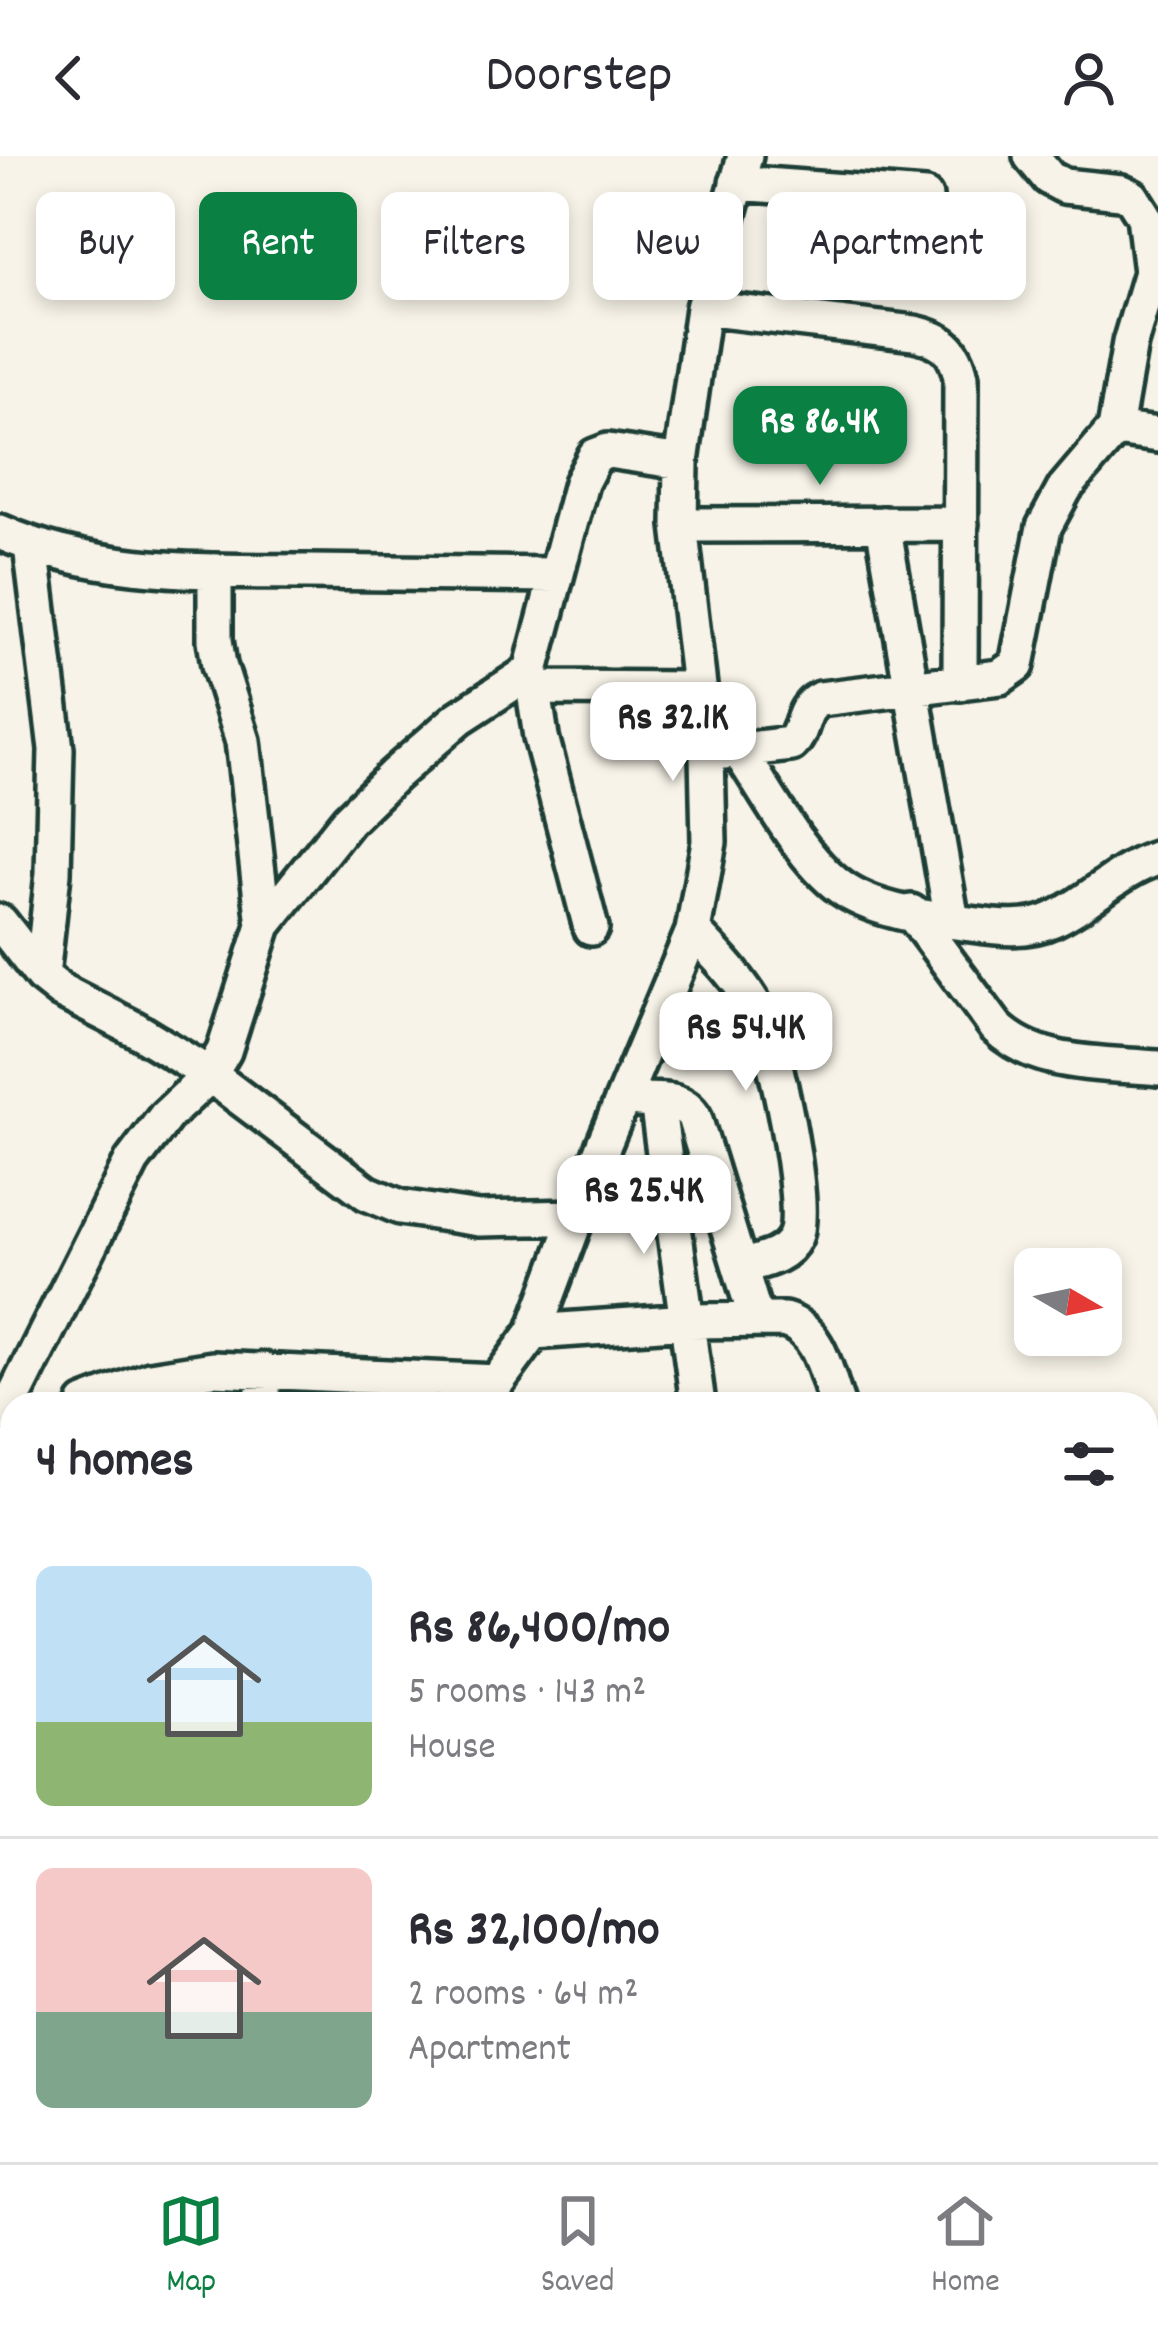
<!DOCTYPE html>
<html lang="en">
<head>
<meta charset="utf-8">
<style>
	:root { --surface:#fff; --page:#f7f7f7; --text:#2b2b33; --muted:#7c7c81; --line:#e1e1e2; --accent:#0b8043 }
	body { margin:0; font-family:Dekko,sans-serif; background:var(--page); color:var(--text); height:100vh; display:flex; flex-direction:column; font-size:45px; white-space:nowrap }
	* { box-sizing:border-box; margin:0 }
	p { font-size:39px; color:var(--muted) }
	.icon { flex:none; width:66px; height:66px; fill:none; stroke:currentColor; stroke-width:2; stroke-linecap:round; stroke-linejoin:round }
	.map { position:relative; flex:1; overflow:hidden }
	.drawer { position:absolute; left:0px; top:1236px; width:1158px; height:771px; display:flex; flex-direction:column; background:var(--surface); border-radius:36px 36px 0 0; box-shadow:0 6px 18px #0003 }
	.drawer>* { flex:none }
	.guide { position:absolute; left:36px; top:36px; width:1086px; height:108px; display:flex; gap:24px }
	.needle { width:78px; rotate:99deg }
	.controls { position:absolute; left:1014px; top:1092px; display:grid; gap:24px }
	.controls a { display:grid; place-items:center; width:108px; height:108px; border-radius:18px; background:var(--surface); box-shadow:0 6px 18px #0003; font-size:60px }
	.price { position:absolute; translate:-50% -102px; padding:0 27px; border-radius:24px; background:#fff; color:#222; font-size:39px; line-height:78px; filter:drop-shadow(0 3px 6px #0008) }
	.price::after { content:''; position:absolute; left:50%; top:72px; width:36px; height:27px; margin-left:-18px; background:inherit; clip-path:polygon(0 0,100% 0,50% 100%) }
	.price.active { background:var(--accent); color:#fff }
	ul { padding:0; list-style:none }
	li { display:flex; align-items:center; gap:36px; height:300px; padding:0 36px }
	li+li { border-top:3px solid var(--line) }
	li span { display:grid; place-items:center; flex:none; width:336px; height:240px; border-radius:18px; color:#555 }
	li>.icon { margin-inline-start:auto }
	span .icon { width:144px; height:144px; fill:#fffc; stroke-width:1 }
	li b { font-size:51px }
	h2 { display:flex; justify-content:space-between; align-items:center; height:144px; padding:0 36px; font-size:51px }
	.tag { padding:0 42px; border-radius:18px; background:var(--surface); box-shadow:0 6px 18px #0003; font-size:42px; line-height:108px }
	.tag.active { background:var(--accent); color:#fff }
	header { display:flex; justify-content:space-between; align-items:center; height:156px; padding:0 36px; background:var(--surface); font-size:54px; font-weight:600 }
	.dock { display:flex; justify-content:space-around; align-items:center; height:168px; border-top:3px solid var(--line); background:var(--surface); font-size:33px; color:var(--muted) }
	.dock a { display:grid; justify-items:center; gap:6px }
	.dock .active { color:var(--accent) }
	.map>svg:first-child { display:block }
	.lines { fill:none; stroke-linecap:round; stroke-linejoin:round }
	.minor-casing { stroke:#1f3d34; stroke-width:42 }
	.minor { stroke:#f7f3e8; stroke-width:33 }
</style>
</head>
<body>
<header><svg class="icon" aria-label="back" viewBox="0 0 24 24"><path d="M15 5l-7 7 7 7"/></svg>Doorstep<svg class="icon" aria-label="person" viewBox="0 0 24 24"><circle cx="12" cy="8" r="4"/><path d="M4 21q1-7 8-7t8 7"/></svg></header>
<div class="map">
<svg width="1158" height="2006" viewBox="0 0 1158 2006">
	<rect width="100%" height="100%" fill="#f7f3e8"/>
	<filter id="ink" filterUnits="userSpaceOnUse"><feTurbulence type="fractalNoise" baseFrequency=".00833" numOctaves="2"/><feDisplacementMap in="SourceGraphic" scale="24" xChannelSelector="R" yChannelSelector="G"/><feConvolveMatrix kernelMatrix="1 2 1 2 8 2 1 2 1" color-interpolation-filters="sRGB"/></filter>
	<g filter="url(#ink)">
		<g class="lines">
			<defs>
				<path id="minor" d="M737,27L925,41
					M703,152L914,177C942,183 955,192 961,221L960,527
					M1115,273L1158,279
					M883,368L952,765
					M680,369L961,368
					M0,376C96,419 204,415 307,416C390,417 472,418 555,419
					M31,390L56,593L53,717L42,820
					M215,415V484L219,509L243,585L264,769
					M533,532L699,533
					M739,595C767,636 804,709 846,735C877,755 927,762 963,767C993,771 1025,777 1054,763C1091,746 1118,714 1158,702
					M707,598L791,588C806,574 799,553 820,543L1000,521L1017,509L1044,371L1065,332L1115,273L1130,187L1151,116L1144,60L1132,41L1121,36L1064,30L1049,22L1031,0
					M911,756L996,871C1036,911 1104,907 1158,912
					M0,766L42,820L61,835L135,873L210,919L367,1037L400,1051L479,1063L577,1061
					M591,772L541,581L531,515L581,327L595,300L608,295L681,306
					M693,775C717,800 740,823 757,854C774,886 809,1050 795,1081C785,1102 759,1105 740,1111
					M638,944C659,945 682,941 694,961L756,1163
					M657,945L698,1248
					M534,1176L688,1165L784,1164C820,1174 826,1217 837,1248
					M263,1214V1248
					M85,1248L150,1223L213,1213L497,1226
					M474,1248L497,1226L534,1176L604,988L693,775L709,686L707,598L680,369L681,306L703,152L745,0
					M0,1259L14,1241L132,1005L166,960L210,919L224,895L264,769L348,664L394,619L459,562L531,515
					M0,1575L12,1567
					M1146,1657L1158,1660
					M105,2006L117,1995"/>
			</defs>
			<use href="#minor" class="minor-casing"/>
			<use href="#minor" class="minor"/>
		</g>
	</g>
</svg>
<div class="controls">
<a><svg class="needle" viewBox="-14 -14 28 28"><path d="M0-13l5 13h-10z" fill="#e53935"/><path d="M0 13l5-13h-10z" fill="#7c7c81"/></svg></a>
</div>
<b class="price active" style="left:820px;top:332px">Rs 86.4K</b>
<b class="price" style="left:673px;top:628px">Rs 32.1K</b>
<b class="price" style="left:746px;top:938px">Rs 54.4K</b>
<b class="price" style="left:644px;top:1101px">Rs 25.4K</b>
<div class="guide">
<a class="tag">Buy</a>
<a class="tag active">Rent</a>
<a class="tag">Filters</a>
<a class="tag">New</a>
<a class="tag">Apartment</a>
</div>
<section class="drawer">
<h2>4 homes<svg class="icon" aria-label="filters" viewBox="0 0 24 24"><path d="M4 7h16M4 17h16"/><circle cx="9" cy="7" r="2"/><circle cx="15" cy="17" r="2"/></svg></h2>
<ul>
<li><span style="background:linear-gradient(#bfe0f5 65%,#8fb573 0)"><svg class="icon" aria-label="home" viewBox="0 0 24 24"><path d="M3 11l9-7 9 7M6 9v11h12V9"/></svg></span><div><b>Rs 86,400/mo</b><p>5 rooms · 143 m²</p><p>House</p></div></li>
<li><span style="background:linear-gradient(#f6c9c9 60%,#7fa58c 0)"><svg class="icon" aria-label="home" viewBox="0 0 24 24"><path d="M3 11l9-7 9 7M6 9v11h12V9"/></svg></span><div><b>Rs 32,100/mo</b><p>2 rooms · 64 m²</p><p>Apartment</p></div></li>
</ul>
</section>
</div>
<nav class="dock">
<a class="active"><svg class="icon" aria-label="map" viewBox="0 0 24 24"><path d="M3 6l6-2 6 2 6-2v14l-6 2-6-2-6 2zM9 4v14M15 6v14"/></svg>Map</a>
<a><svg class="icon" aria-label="saved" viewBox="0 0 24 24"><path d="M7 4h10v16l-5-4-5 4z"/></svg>Saved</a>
<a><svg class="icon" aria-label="home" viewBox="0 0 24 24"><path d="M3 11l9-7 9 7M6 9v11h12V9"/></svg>Home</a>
</nav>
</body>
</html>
